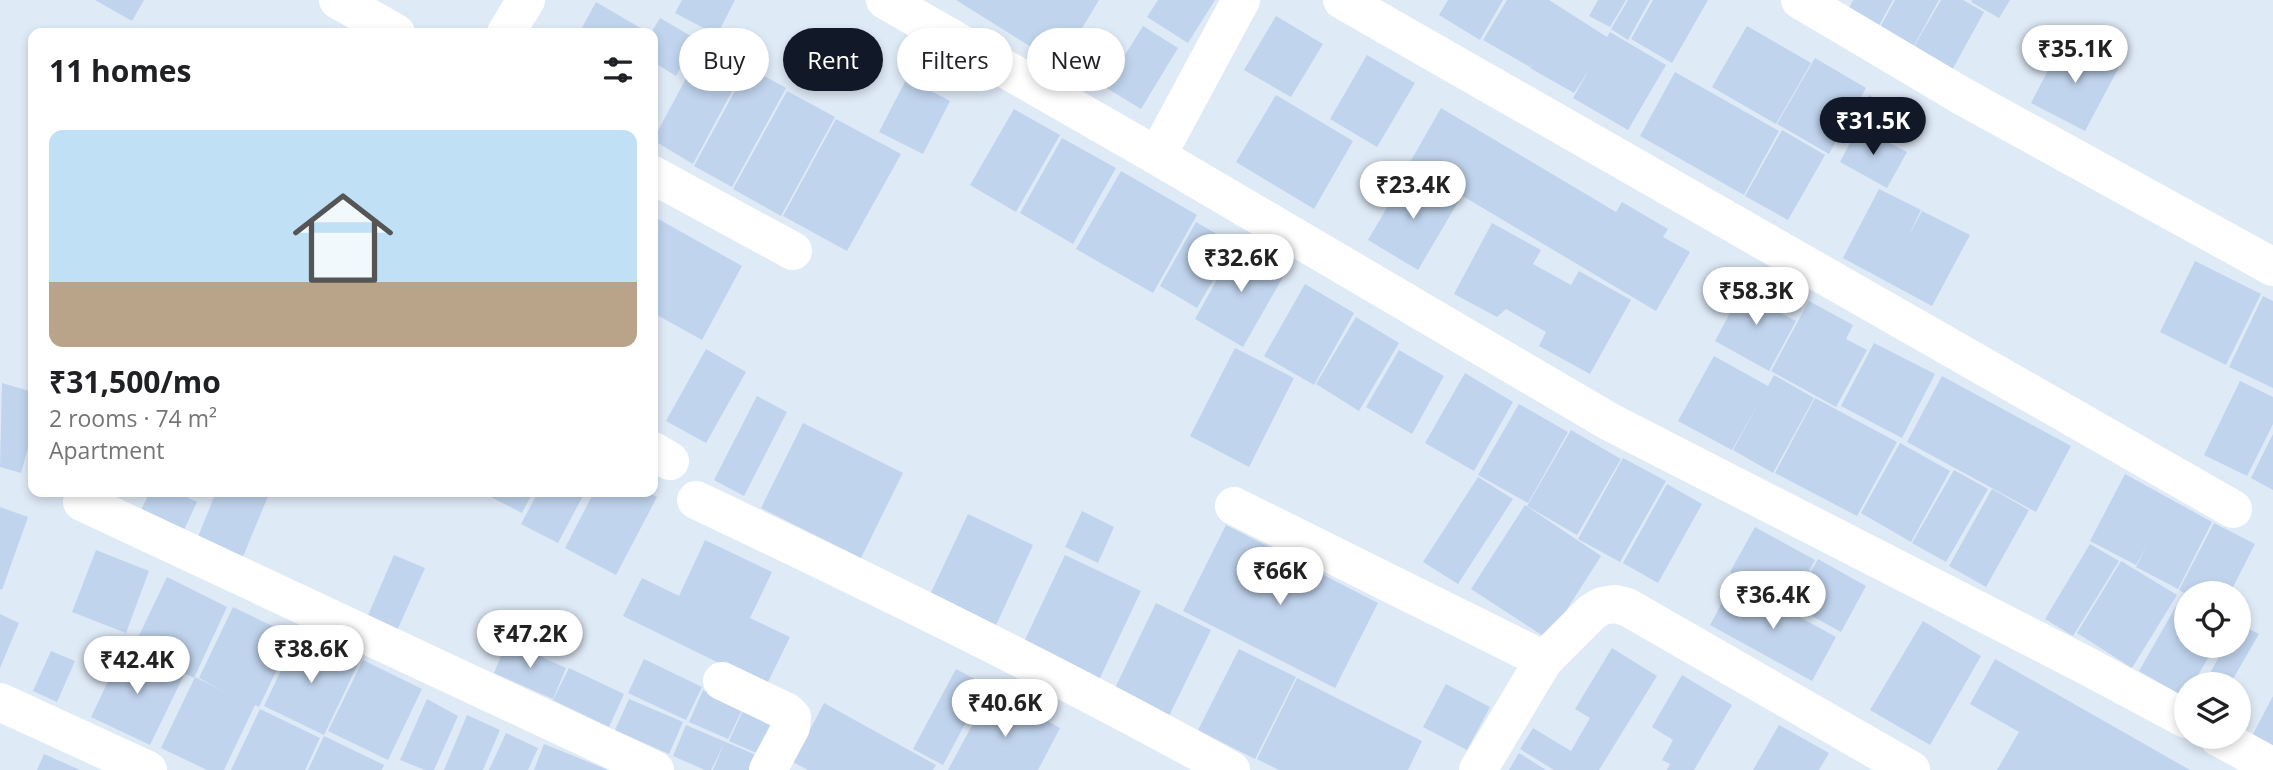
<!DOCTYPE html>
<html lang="en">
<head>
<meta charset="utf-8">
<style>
	:root { --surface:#fff; --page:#f6f6f6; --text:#202124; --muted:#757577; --accent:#111827 }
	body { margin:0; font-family:"Open Sans",sans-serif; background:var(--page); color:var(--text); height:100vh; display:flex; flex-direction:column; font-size:26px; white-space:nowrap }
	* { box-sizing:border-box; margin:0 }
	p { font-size:23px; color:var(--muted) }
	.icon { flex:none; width:38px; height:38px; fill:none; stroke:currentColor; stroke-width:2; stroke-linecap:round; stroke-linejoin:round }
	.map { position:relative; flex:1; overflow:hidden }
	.details { position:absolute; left:28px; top:28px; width:630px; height:469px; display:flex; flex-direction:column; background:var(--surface); border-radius:14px; box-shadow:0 4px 10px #0003 }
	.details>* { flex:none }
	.guide { position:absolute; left:679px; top:28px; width:665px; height:63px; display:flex; gap:14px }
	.fabs { position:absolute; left:2174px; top:581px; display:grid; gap:14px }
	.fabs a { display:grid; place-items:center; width:77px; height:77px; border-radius:50%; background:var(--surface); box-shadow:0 4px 10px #0003; font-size:35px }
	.price { position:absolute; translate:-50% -60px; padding:0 16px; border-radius:24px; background:#fff; color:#222; font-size:23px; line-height:46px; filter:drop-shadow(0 2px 4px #0008) }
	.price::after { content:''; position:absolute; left:50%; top:42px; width:21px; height:16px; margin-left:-10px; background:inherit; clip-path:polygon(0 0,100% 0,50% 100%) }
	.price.on { background:var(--accent); color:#fff }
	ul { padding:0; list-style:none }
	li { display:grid; align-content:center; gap:14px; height:371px; padding:0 21px }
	li span { display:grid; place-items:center; height:217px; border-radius:14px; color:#555 }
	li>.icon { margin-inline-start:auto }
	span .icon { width:126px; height:126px; fill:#fffc; stroke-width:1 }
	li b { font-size:30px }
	h2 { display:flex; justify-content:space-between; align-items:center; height:84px; padding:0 21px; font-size:30px }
	.tag { padding:0 24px; border-radius:32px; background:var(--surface); box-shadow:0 4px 10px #0003; font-size:24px; line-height:63px }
	.tag.on { background:var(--accent); color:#fff }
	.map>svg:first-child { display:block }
	.building { fill:#c0d4ed }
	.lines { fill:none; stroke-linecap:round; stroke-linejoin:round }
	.minor { stroke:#fff; stroke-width:38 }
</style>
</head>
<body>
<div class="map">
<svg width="2273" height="770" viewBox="0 0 2273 770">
	<rect width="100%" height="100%" fill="#dfeaf7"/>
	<path class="building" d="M95,0H144L132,21Z
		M682,0H735L717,35L675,13Z
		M956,0H1099L1060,65Z
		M1158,0H1215L1188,43L1147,17Z
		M1448,0H1503L1480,40L1439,15Z
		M1507,0H1549L1607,37L1610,32L1666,65L1628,130L1573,98L1589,70L1574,93L1530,68L1535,61L1530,67L1483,40Z
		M1598,0H1626L1610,27L1589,16Z
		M1628,0H1650L1628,40L1611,29Z
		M1653,0H1708L1672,63L1631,39Z
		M1853,0H1893L1877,29L1847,13Z
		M1895,0H1939L1911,51L1878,31Z
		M1941,0H1963L1984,12L1951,72L1912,50Z
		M1972,0H2010L1999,18L1971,2Z
		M596,2L644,30L643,33H579Z
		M1276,16L1323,44L1291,97L1244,70Z
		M660,18L696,39L676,76L653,62L651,33Z
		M1143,26L1178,48L1141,109L1105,87Z
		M1747,26L1811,63L1776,124L1712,87Z
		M2065,38L2119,67L2085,131L2031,103Z
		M705,43L746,65L693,164L653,140Z
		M1367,55L1415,83L1377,147L1330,119Z
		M1815,58L1866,88L1829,154L1777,124Z
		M748,67L786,88L732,187L694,166Z
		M1675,72L1779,131L1744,195L1640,136Z
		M907,78L950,101L923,154L879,132Z
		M787,91L835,117L781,216L733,189Z
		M1276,95L1353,141L1314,209L1236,162Z
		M1869,95L1906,115L1892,141L1855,121Z
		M1441,108L1616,212L1622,202L1668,229L1663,237L1690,252L1656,311L1409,164Z
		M1014,109L1060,135L1016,212L970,185Z
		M836,119L901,154L847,251L783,216Z
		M1858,127L1907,152L1887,188L1840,162Z
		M1782,130L1825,155L1788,220L1745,196Z
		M1062,138L1116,168L1073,244L1020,213Z
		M1121,171L1197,215L1153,293L1076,249Z
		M1408,172L1458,202L1418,270L1368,240Z
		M1879,189L1921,210L1908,237L1922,211L1970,235L1932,306L1843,258Z
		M653,216L742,266L702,340L657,315L653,322Z
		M1196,222L1234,244L1197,308L1160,286Z
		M1492,223L1541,250L1533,264L1571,285L1579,271L1631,300L1590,374L1539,346L1546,332L1506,309L1497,317L1454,294Z
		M1238,242L1287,270L1243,347L1195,319Z
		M2195,261L2261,294L2226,365L2160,332Z
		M1747,281L1777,297L1771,308L1796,321L1769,371L1715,341Z
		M1305,284L1354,313L1314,385L1264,356Z
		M2263,296L2273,301V388L2229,367Z
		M1809,301L1853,325L1846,339L1867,350L1836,407L1771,371Z
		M1356,317L1399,343L1359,411L1316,384Z
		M1874,343L1935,374L1902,438L1841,406Z
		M1235,348L1294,378L1249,467L1190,436Z
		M706,349L746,372L706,443L666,421Z
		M1399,350L1444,376L1412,434L1366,407Z
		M1714,356L1768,386L1774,375L1814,398L1773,473L1733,450L1762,397L1732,450L1678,421Z
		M1465,373L1513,402L1474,471L1425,443Z
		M1942,376L2071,446L2036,512L1907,442Z
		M2240,381L2273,397V424L2247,476L2204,455Z
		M2,383L33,392V430L21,473L0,467Z
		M757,396L787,412L744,496L714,480Z
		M1815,398L1897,442L1857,516L1775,473Z
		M1519,404L1568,432L1528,503L1478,475Z
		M803,423L903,473L861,558L761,508Z
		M1571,430L1621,459L1577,535L1527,506Z
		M2273,434V490L2251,478Z
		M1900,443L1950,471L1911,542L1861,513Z
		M1623,458L1666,481L1620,562L1578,539Z
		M1954,470L1988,489L1946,562L1912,543Z
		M2125,474L2212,522L2178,589L2136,567L2148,543L2136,565L2090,541Z
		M1478,477L1513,499L1458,584L1423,562Z
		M1667,484L1702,504L1658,583L1623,563Z
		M1992,489L2029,510L1986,587L1949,566Z
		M150,492H175L197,502L184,530L141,510Z
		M216,492H264L269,494L239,566L194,547Z
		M481,492H533L522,513Z
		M538,492H585L558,543L521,524Z
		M594,492H648L657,497L616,575L565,548Z
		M1525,505L1601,556L1548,639L1471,589Z
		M0,507L28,517L2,590L0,589Z
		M1082,511L1114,527L1098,563L1065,547Z
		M968,514L1033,545L992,634L926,603Z
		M2214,523L2255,544L2230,593H2184L2179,590Z
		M1226,525L1378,603L1335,688L1183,611Z
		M1755,527L1815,560L1791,605L1730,572Z
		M705,540L772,572L750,618L790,637L766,686L623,616L642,578L679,596Z
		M2090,544L2119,561L2073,636L2045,619Z
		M96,550L149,571L126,633L72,612Z
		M394,555L425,568L396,633L366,620Z
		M1065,555L1141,591L1098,682L1022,646Z
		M1818,559L1866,586L1841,632L1792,605Z
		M2121,561L2177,595L2132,668L2077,633Z
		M167,577L227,607L194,678L133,648Z
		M1734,581L1836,637L1812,681L1710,625Z
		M2183,594L2186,595V646H2215L2193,684H2186V698L2139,671Z
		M1156,603L1211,630L1169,716L1114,690Z
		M233,607L293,636L259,707L255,705L224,770H207L161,748L195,677L225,692L199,678Z
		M0,614L19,623L0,668Z
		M1923,621L1981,656L1930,745L1870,710Z
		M2238,623L2259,634L2230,684H2204L2225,646H2238Z
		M298,635L358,664L324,735L264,706Z
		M507,641L566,668L553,699L494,673Z
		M125,646L184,675L150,745L91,717Z
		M1612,648L1657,676L1599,770H1554L1520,749L1533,728L1571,751L1590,718L1575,709Z
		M1239,649L1296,677L1255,759L1198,730Z
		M51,651L75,661L57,702L33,691Z
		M644,659L702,687L686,720L628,693Z
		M1995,659L2190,770H1997L2019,732L1970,704Z
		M363,660L422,689L388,760L328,731Z
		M569,668L624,694L609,727L553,700Z
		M956,669L986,685L943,765L913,749Z
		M1682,675L1732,705L1694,770H1667L1670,764L1662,760L1673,740L1652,727Z
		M1297,678L1422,741L1408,770H1279L1257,759Z
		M1446,684L1490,707L1467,750L1423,727Z
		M703,690L743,708L728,739L689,722Z
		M991,690L1060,728L1038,770H948Z
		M2273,696V748L2252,736Z
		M427,699L458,716L434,770H425L400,760Z
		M629,699L683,722L669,754L615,730Z
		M824,703L936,765L933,770H808L793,762Z
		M744,708L780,724L766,757L729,741Z
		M260,709L320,738L305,770H231Z
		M467,715L500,730L483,770H444Z
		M686,725L763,758L758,770H713L724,744L711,770H705L673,756Z
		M1779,725L1829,753L1819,770H1753Z
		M506,733L538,748L528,770H489Z
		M324,736L384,765L382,770H308Z
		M544,744L608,770H534Z
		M1519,753L1546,770H1509Z
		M44,754L80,770H37Z"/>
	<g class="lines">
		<path class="minor" d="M338,0L396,33
			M885,0L1157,156L1610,422L2085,665L2186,719
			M1342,0L2233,509
			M1800,0L1962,96L2273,267
			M506,33L526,0
			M1157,156L1241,0
			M653,175L793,251
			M653,451L670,461
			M696,500C877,586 1056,673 1231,770
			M82,502L655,770
			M1234,506L1544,660
			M722,681L787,712L792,717L791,727L768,770
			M0,702L148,770
			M2218,737L2273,767
			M1478,770L1544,660L1592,612L1602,606L1615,604L1627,607L1911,770"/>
	</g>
</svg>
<div class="fabs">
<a><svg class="icon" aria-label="locate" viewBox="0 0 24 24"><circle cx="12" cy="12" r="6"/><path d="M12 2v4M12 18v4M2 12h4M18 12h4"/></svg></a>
<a><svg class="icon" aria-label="layers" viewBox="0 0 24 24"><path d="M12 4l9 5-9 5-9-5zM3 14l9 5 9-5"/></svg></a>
</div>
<b class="price" style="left:2075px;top:85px">₹35.1K</b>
<b class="price on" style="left:1873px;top:157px">₹31.5K</b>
<b class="price" style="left:1413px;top:221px">₹23.4K</b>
<b class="price" style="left:1241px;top:294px">₹32.6K</b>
<b class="price" style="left:1756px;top:327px">₹58.3K</b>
<b class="price" style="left:1280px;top:607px">₹66K</b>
<b class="price" style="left:1773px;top:631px">₹36.4K</b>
<b class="price" style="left:530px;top:670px">₹47.2K</b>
<b class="price" style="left:311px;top:685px">₹38.6K</b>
<b class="price" style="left:137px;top:696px">₹42.4K</b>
<b class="price" style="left:1005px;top:739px">₹40.6K</b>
<div class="guide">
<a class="tag">Buy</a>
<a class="tag on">Rent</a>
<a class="tag">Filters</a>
<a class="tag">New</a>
</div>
<section class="details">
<h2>11 homes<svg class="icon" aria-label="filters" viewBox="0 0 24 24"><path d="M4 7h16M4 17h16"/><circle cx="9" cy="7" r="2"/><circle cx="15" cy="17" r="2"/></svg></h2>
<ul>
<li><span style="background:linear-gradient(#bfe0f5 70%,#b9a48a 0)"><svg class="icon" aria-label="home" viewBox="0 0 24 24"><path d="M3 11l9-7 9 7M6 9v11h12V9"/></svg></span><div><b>₹31,500/mo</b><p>2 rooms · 74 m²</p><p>Apartment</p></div></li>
</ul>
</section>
</div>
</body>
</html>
